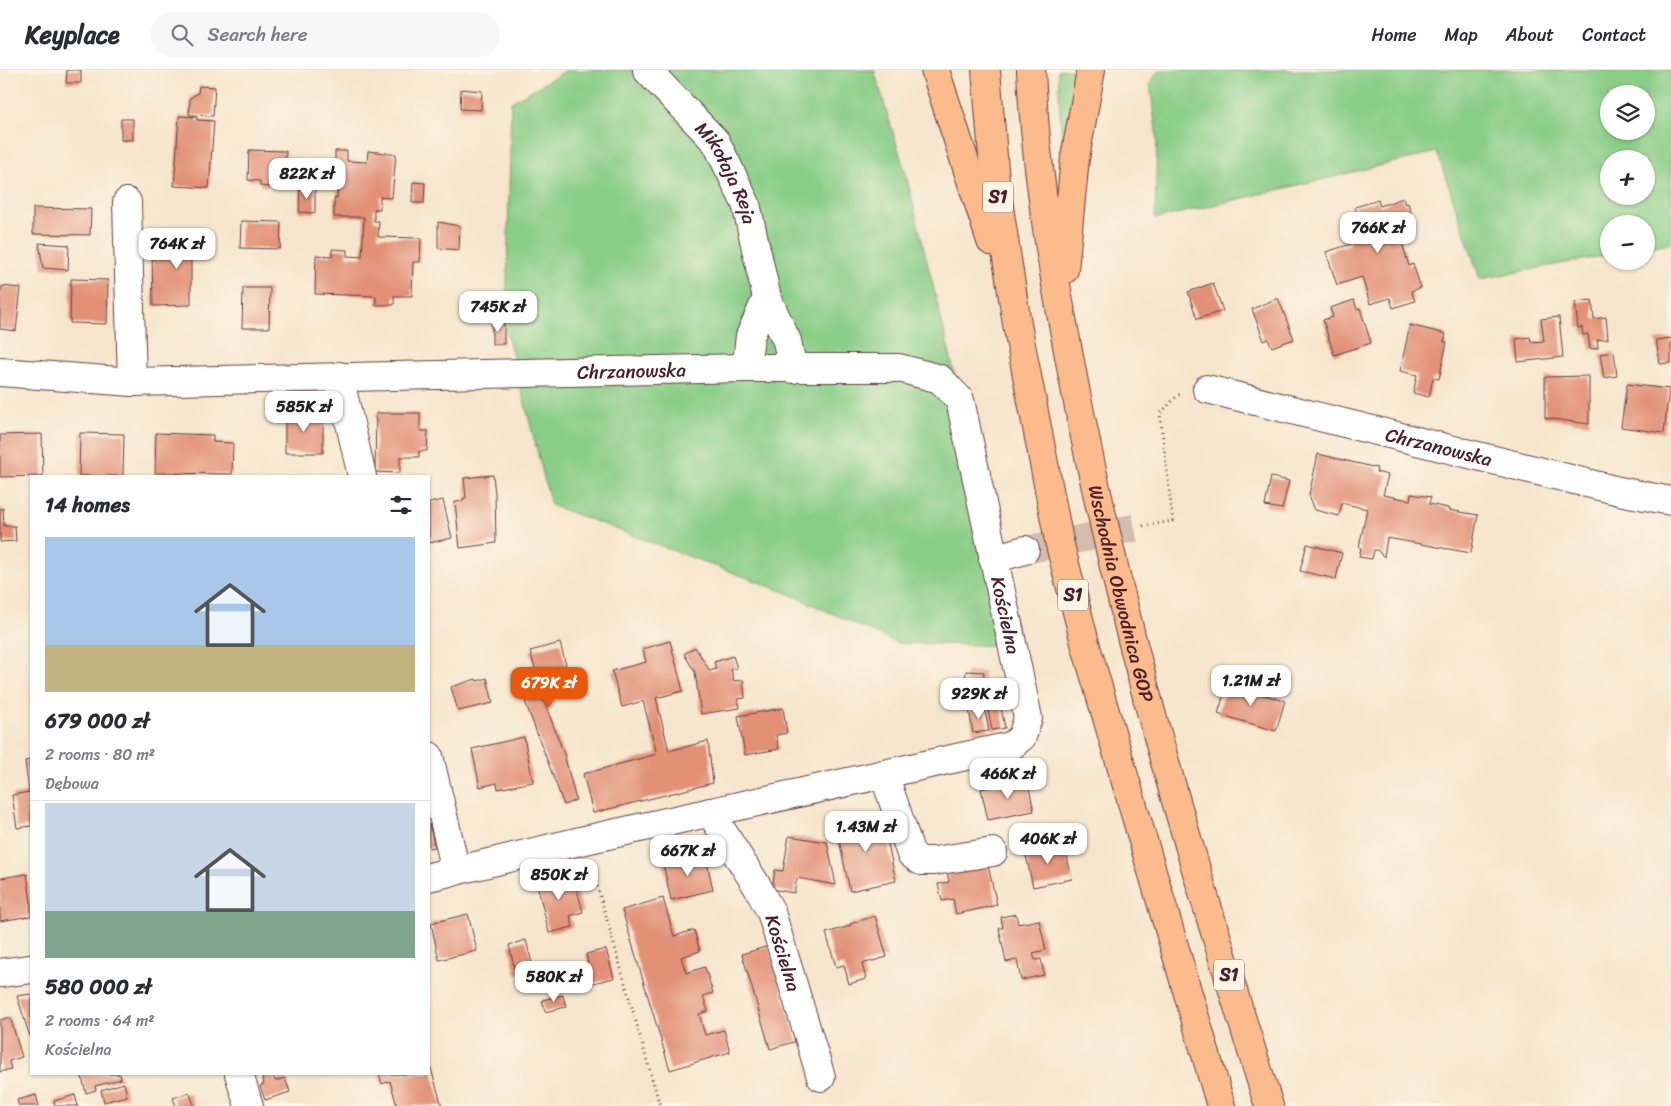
<!DOCTYPE html>
<html lang="en">
<head>
<meta charset="utf-8">
<style>
	:root { --surface:#fff; --page:#f7f7f7; --text:#2b2b33; --muted:#7c7c81; --line:#e1e1e2; --accent:#ea580c }
	body { margin:0; font-family:Sriracha,sans-serif; background:var(--page); color:var(--text); height:100vh; display:flex; flex-direction:column; font-size:19px; white-space:nowrap }
	* { box-sizing:border-box; margin:0 }
	p { font-size:16px; color:var(--muted) }
	.icon { flex:none; width:28px; height:28px; fill:none; stroke:currentColor; stroke-width:2; stroke-linecap:round; stroke-linejoin:round }
	.map { position:relative; flex:1; overflow:hidden }
	.drawer { position:absolute; left:30px; top:405px; width:400px; height:600px; display:flex; flex-direction:column; background:var(--surface); border-radius:0px; box-shadow:0 1px 4px #0004 }
	.drawer>* { flex:none }
	.tools { position:absolute; left:1600px; top:15px; display:grid; gap:10px }
	.tools a { display:grid; place-items:center; width:55px; height:55px; border-radius:50%; background:var(--surface); box-shadow:0 1px 4px #0004; font-size:25px }
	.price { position:absolute; translate:-50% -42px; padding:0 11px; border-radius:10px; background:#fff; color:#222; font-size:16px; line-height:32px; filter:drop-shadow(0 1px 2px #0008) }
	.price::after { content:''; position:absolute; left:50%; top:30px; width:15px; height:11px; margin-left:-8px; background:inherit; clip-path:polygon(0 0,100% 0,50% 100%) }
	.price.on { background:var(--accent); color:#fff }
	ul { padding:0; list-style:none }
	li { display:grid; align-content:center; gap:10px; height:265px; padding:0 15px }
	li+li { border-top:1px solid var(--line) }
	li span { display:grid; place-items:center; height:155px; border-radius:0px; color:#555 }
	li>.icon { margin-inline-start:auto }
	span .icon { width:90px; height:90px; fill:#fffc; stroke-width:1 }
	li b { font-size:21px }
	h2 { display:flex; justify-content:space-between; align-items:center; height:60px; padding:0 15px; font-size:21px }
	header { display:flex; align-items:center; gap:30px; box-sizing:border-box; height:70px; padding:0 25px; background:var(--surface); border-bottom:1px solid var(--line) }
	header strong { font-size:24px }
	nav { display:flex; gap:28px; margin-inline-start:auto; font-size:18px }
	.search { width:350px; height:45px; background:var(--page); display:flex; align-items:center; gap:12px; box-sizing:border-box; padding:0 18px; border-radius:28px; color:var(--muted); font-size:19px }
	.map>svg:first-child { display:block }
	.green { fill:#89cd87; stroke:#6a7659; fill-rule:evenodd }
	.building { fill:#e29076 }
	.lines { fill:none; stroke-linecap:round; stroke-linejoin:round }
	.street-tunnel { stroke:#d4bdac; stroke-width:28; stroke-dasharray:28 14; stroke-linecap:butt }
	.street-casing { stroke:#643d43; stroke-width:30 }
	.highway-casing { stroke:#643d43; stroke-width:30 }
	.path { stroke:#643d43; stroke-width:3; stroke-dasharray:1 4; stroke-linecap:butt }
	.street { stroke:#fff; stroke-width:28 }
	.highway { stroke:#fbbb8c; stroke-width:28 }
	.labels { text-anchor:middle; stroke-width:4.5; stroke-linejoin:round; paint-order:stroke }
	.shield { fill:#fcf5e5; stroke:#7f5f63; stroke-width:1 }
	.shield-label { font-size:18px; font-weight:bold; fill:#4a1f2b }
	.street-label { font-size:19px; fill:#4a1f2b; stroke:#fcf5e5 }
</style>
</head>
<body>
<header>
<strong>Keyplace</strong>
<div class="search"><svg class="icon" aria-label="search" viewBox="0 0 24 24"><circle cx="10" cy="10" r="6"/><path d="M15 15l6 6"/></svg>Search here</div>
<nav><a>Home</a><a>Map</a><a>About</a><a>Contact</a></nav>
</header>
<div class="map">
<svg width="1671" height="1036" viewBox="0 0 1671 1036">
	<rect width="100%" height="100%" fill="#fcf5e5"/>
	<filter id="ink" filterUnits="userSpaceOnUse"><feTurbulence type="fractalNoise" baseFrequency=".02" numOctaves="2"/><feDisplacementMap in="SourceGraphic" scale="10" xChannelSelector="R" yChannelSelector="G"/><feConvolveMatrix kernelMatrix="1 2 1 2 8 2 1 2 1" color-interpolation-filters="sRGB"/></filter>
	<filter id="wash" filterUnits="userSpaceOnUse"><feTurbulence type="fractalNoise" baseFrequency=".0096" numOctaves="4" result="noise"/><feDisplacementMap in="SourceGraphic" scale="20" xChannelSelector="R" yChannelSelector="G"/><feGaussianBlur stdDeviation="1.12" result="paint"/><feColorMatrix in="noise" values="0 0 0 0 0 0 0 0 0 0 0 0 0 0 0 0 0 1.4 0 .05"/><feComposite in="paint" operator="in"/></filter>
	<g filter="url(#wash)">
		<rect width="100%" height="100%" fill="#f6e5cc"/>
		<path class="green" d="M567,0H874L906,105L1021,576L897,573L785,522L551,435L506,260L511,32Z
			M1058,0H1079L1062,80Z
			M1159,0H1671V173L1646,178V154H1609V185L1480,209L1437,82L1155,149L1157,70L1150,13ZM1609,24H1646V61H1609ZM1609,89H1646V126H1609Z"/>
		<g id="blocks">
			<path class="building" d="M67,0H81V13H66Z
				M199,16L215,17L213,46L189,45L190,28L198,23Z
				M461,19L482,21L481,40L460,39Z
				M179,46L197,47V50L214,51L209,118L174,116Z
				M121,49H133V70H121Z
				M249,80L286,81L284,112L269,111V117L260,116V111L248,110Z
				M335,81H347V91L367,92L368,81L396,84L392,128L380,127V139H374V151H379L378,167L421,168L420,192H413L412,226H394V235H376V226L315,224L316,185L332,186V179L347,180V186L362,187L364,147H334V128H337L339,91H335Z
				M413,112L425,113L424,133H412Z
				M300,117H315V143L299,142Z
				M1403,128L1405,134L1408,133L1415,156L1394,163L1397,170L1401,169L1409,196L1413,194L1421,218L1411,221L1415,231L1393,238L1390,228L1370,234L1362,207L1337,215L1326,182L1351,174L1345,158L1360,153L1355,137L1378,130L1380,136Z
				M33,138L91,139L90,165L33,164Z
				M241,151L281,152L280,179L240,178Z
				M438,152L460,156L459,180L438,178Z
				M206,163L207,188L191,189V235L153,236L152,182H176V164Z
				M39,173L69,175L68,200L43,198Z
				M71,209L108,210L107,254L70,253Z
				M1213,213L1223,241L1197,249L1188,222Z
				M2,216L21,218L16,261L0,259V225Z
				M243,218H270L269,258H242Z
				M1278,228L1294,269L1272,277L1268,269L1264,271L1252,239Z
				M1354,230L1357,239L1360,238L1371,273L1334,285L1323,250L1333,247L1330,238Z
				M1592,230L1594,249L1606,247L1608,269L1597,270L1598,278L1590,279L1588,264L1583,265L1582,257L1578,258L1575,232Z
				M1559,247L1563,287L1518,292L1516,269L1530,267L1531,272L1544,271L1541,249Z
				M492,252H504V274H492Z
				M1410,255L1446,264L1444,272H1447L1439,309L1433,308L1429,327L1413,323L1417,305L1400,301Z
				M1671,268V293L1660,294L1656,270Z
				M1614,282L1617,306L1604,308L1600,284Z
				M1589,306V354L1545,348V307Z
				M1627,314L1669,319L1664,363L1621,357Z
				M285,343H323V383H285Z
				M376,343H420V361H428L427,381H419V387H400V403L375,402Z
				M80,363L124,364L123,406H79Z
				M156,363L213,365V372L233,373L232,404L155,403Z
				M42,364L43,406L0,407V365Z
				M1318,384L1377,398L1376,402L1388,405L1383,425L1410,430L1411,424L1431,427L1429,434L1448,438V440L1478,445L1471,483L1387,468L1384,487L1377,480H1374L1372,489L1359,487L1361,478L1359,477L1367,439L1342,433L1339,446L1315,440L1309,425Z
				M493,405L495,424L496,473L460,478L455,432L464,431L463,428H466L464,408Z
				M1271,407L1289,411L1282,439L1265,436Z
				M443,430L452,468L429,473V433Z
				M3,438L4,456H15L16,471L0,472V439Z
				M1307,474L1342,483L1336,509L1300,501Z
				M670,571L683,621L656,628L669,681L708,671L713,713L593,743L583,704L657,684L643,631L622,637L612,601L646,592L643,579Z
				M560,573L573,621L543,628L564,684L576,730L564,735L526,634L518,603L535,599L530,581Z
				M695,577L710,601L716,599L714,592L733,586L737,598L731,600L734,611L743,610L745,628L738,629L740,638L701,644L695,602L684,584Z
				M966,601L984,602L983,614L965,613Z
				M487,608L493,633L458,641L451,617L476,609L477,611Z
				M1227,614L1285,631L1276,661L1218,644Z
				M1000,632L1005,658L992,660L987,634Z
				M984,636L989,661L973,663L969,639Z
				M783,638L787,663L776,665L779,679L745,685L738,646Z
				M524,667L533,712L498,719L497,713L480,717L472,679Z
				M31,690V756L17,758L12,725L29,722L25,691Z
				M1027,709L1034,741L988,750L981,719Z
				M882,746L896,811L850,821L836,756Z
				M429,754L435,777L429,778Z
				M789,766L827,772L836,815L797,808L794,823L772,819L775,800L783,801Z
				M1064,773L1072,809L1033,817L1025,781Z
				M705,783L713,820L671,830L663,793Z
				M987,791L997,835L956,844L953,829L942,831L938,814L949,812L947,800Z
				M572,801L583,842L570,846L573,857L549,863L536,810Z
				M27,804L31,832V846L0,851V808Z
				M663,828L674,866L694,860L700,881L681,887L686,903L705,897L713,923L703,926L708,941L699,944L705,965L724,960L730,982L670,1000L622,840Z
				M468,844L477,881L439,890L431,853Z
				M1016,844L1018,854L1039,850L1046,880L1033,883L1035,890L1041,889L1044,905L1021,910L1017,890L1006,892L999,858H1003L1001,847Z
				M875,846L887,887L862,894L866,909L849,914L844,895L836,897L826,863L850,856V854Z
				M526,870L534,901L516,905L509,875Z
				M769,876L797,971L770,979L742,884Z
				M606,879L614,908L581,916L576,896L588,893L586,884Z
				M31,924V970L17,926Z
				M563,925L566,937L545,942L542,930Z
				M10,947L22,987L9,991L11,999L0,1002V950Z
				M429,992L442,1036H397L390,1011L382,1014L379,1004H429Z
				M81,1004H120L121,1009L95,1016L96,1020L86,1023Z
				M261,1004H273L275,1011L285,1008L290,1022L265,1030L260,1016L264,1014Z
				M124,1013L127,1026L104,1032L101,1020Z
				M190,1023L194,1036H176L173,1028Z
				M36,1025L39,1036H19L17,1030Z
				M75,1025L78,1036H55L54,1031Z"/>
		</g>
	</g>
	<g filter="url(#ink)">
		<use href="#blocks" fill-opacity="0" stroke="#643d43" stroke-width="1"/>
		<g class="lines">
			<path class="street-tunnel" d="M1025,480L1143,456"/>
			<defs>
				<g id="street">
					<path id="s1" d="M647,0L716,72L746,134L767,228L787,271L793,299"/>
					<path d="M127,132L132,312"/>
					<path d="M746,298L750,266L767,228"/>
					<path id="s2" d="M0,302L132,312L746,298H899L940,309L960,330L1028,648L1022,667L1011,676L585,770L429,807"/>
					<path d="M339,306L362,406"/>
					<path id="s3" d="M1207,319L1619,421L1671,431"/>
					<path d="M993,489L1025,480"/>
					<path d="M429,686L456,801"/>
					<path d="M884,704L911,784L921,791H934L993,782"/>
					<path id="s4" d="M710,742L757,816L771,842L821,1007"/>
					<path d="M0,903L31,899"/>
					<path d="M239,1004L249,1036"/>
				</g>
				<g id="highway">
					<path d="M935,0L991,171"/>
					<path d="M986,0L995,111L1017,254L1059,471L1085,573L1221,1036"/>
					<path id="s5" d="M1031,0C1036,111 1056,220 1077,328C1107,479 1145,628 1189,775C1214,862 1242,949 1269,1036"/>
					<path d="M1064,200L1075,88L1091,0"/>
				</g>
			</defs>
			<use href="#street" class="street-casing"/>
			<use href="#highway" class="highway-casing"/>
			<path class="path" d="M1143,456L1173,451L1160,344L1178,325L1181,324
				M592,797L660,1036"/>
			<use href="#street" class="street"/>
			<use href="#highway" class="highway"/>
		</g>
	</g>
	<g class="labels">
		<g class="shield">
			<rect x="983" y="111.5" width="30" height="31" rx="4"/>
			<rect x="1058" y="509.5" width="30" height="31" rx="4"/>
			<rect x="1214" y="889.5" width="30" height="31" rx="4"/>
		</g>
		<g class="shield-label">
			<text x="998" y="133">S1</text>
			<text x="1073" y="531">S1</text>
			<text x="1229" y="911">S1</text>
		</g>
		<g class="street-label">
			<text dy="7" stroke="none"><textPath href="#s1" startOffset="132">Mikołaja Reja</textPath></text>
			<text dy="7" stroke="none"><textPath href="#s2" startOffset="632">Chrzanowska</textPath></text>
			<text dy="7" stroke="none"><textPath href="#s3" startOffset="239">Chrzanowska</textPath></text>
			<text dy="7" stroke="none"><textPath href="#s5" startOffset="532">Wschodnia Obwodnica GOP</textPath></text>
			<text dy="7" stroke="none"><textPath href="#s2" startOffset="1191">Kościelna</textPath></text>
			<text dy="7" stroke="none"><textPath href="#s4" startOffset="160">Kościelna</textPath></text>
		</g>
	</g>
</svg>
<div class="tools">
<a><svg class="icon" aria-label="layers" viewBox="0 0 24 24"><path d="M12 4l9 5-9 5-9-5zM3 14l9 5 9-5"/></svg></a>
<a>+</a>
<a>−</a>
</div>
<b class="price" style="left:307px;top:130px">822K zł</b>
<b class="price" style="left:1378px;top:184px">766K zł</b>
<b class="price" style="left:177px;top:200px">764K zł</b>
<b class="price" style="left:498px;top:263px">745K zł</b>
<b class="price" style="left:304px;top:363px">585K zł</b>
<b class="price" style="left:1251px;top:637px">1.21M zł</b>
<b class="price on" style="left:549px;top:639px">679K zł</b>
<b class="price" style="left:979px;top:650px">929K zł</b>
<b class="price" style="left:1008px;top:730px">466K zł</b>
<b class="price" style="left:866px;top:783px">1.43M zł</b>
<b class="price" style="left:1048px;top:795px">406K zł</b>
<b class="price" style="left:688px;top:807px">667K zł</b>
<b class="price" style="left:559px;top:831px">850K zł</b>
<b class="price" style="left:554px;top:933px">580K zł</b>
<section class="drawer">
<h2>14 homes<svg class="icon" aria-label="filters" viewBox="0 0 24 24"><path d="M4 7h16M4 17h16"/><circle cx="9" cy="7" r="2"/><circle cx="15" cy="17" r="2"/></svg></h2>
<ul>
<li><span style="background:linear-gradient(#a9c7e8 70%,#c2b280 0)"><svg class="icon" aria-label="home" viewBox="0 0 24 24"><path d="M3 11l9-7 9 7M6 9v11h12V9"/></svg></span><div><b>679 000 zł</b><p>2 rooms · 80 m²</p><p>Dębowa</p></div></li>
<li><span style="background:linear-gradient(#c9d6e8 70%,#7fa58c 0)"><svg class="icon" aria-label="home" viewBox="0 0 24 24"><path d="M3 11l9-7 9 7M6 9v11h12V9"/></svg></span><div><b>580 000 zł</b><p>2 rooms · 64 m²</p><p>Kościelna</p></div></li>
</ul>
</section>
</div>
</body>
</html>
